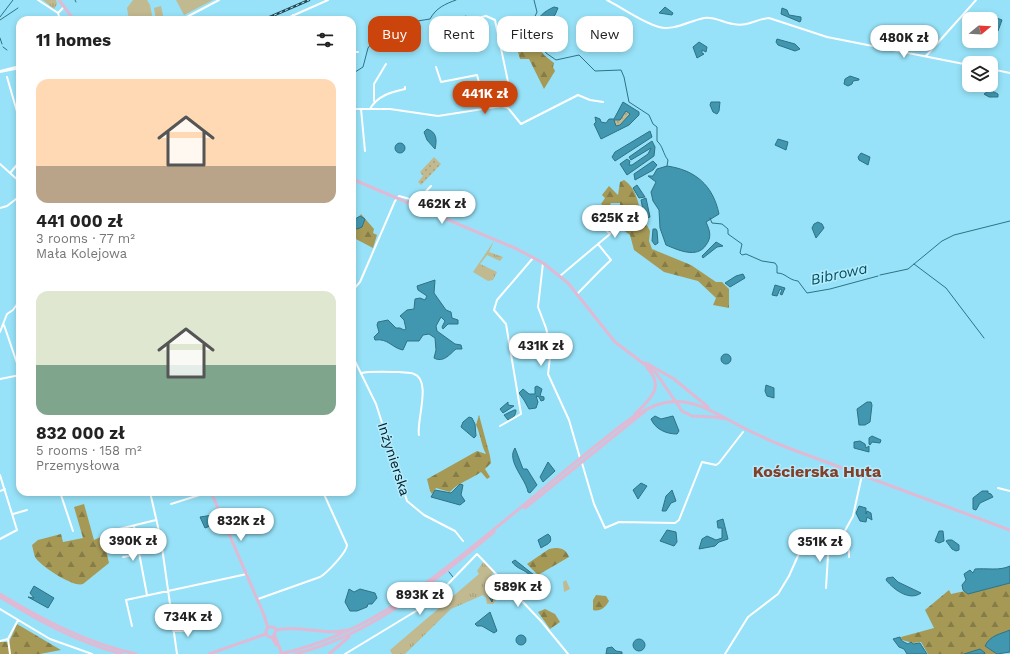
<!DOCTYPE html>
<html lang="en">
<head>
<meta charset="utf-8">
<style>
	:root { --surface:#fff; --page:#f2f2f2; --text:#222; --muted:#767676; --accent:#cb440b }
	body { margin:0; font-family:"Work Sans",sans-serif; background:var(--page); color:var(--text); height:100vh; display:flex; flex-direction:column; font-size:15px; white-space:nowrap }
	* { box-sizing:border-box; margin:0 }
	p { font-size:13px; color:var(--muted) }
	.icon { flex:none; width:22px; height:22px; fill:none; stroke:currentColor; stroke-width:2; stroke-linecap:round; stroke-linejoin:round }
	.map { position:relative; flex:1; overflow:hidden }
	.side { position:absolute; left:16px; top:16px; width:340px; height:480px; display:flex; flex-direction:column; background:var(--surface); border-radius:12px; box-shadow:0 2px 6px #0003 }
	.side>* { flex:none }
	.guide { position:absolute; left:368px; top:16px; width:380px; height:36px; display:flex; gap:8px }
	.needle { width:26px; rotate:72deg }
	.buttons { position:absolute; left:962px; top:12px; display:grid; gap:8px }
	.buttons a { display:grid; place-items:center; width:36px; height:36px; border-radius:8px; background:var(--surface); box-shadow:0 2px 6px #0003; font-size:20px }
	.price { position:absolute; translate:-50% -34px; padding:0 9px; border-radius:14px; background:#fff; color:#222; font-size:13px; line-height:26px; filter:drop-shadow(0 1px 2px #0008) }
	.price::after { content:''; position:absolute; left:50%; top:24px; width:12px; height:9px; margin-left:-6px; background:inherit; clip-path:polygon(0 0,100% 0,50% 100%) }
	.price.selected { background:var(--accent); color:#fff }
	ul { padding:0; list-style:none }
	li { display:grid; align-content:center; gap:8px; height:212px; padding:0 20px }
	li span { display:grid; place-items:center; height:124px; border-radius:12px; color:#555 }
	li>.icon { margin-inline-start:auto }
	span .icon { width:72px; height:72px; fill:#fffc; stroke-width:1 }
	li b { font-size:17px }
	h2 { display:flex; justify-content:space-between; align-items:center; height:48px; padding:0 20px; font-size:17px }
	.tag { padding:0 14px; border-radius:12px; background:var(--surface); box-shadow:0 2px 6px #0003; font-size:14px; line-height:36px }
	.tag.selected { background:var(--accent); color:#fff }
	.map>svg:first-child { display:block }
	.grass { fill:url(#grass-tufts) }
	.forest { fill:url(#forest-firs) }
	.garden { fill:url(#garden-dots) }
	.pitch { fill:#c1b990 }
	.water { fill:#4197af; stroke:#2e7285; fill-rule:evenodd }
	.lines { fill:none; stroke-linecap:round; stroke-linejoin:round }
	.stream { stroke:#2e7285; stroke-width:1 }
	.minor { stroke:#fff; stroke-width:2 }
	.major { stroke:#e0b9d4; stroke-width:3 }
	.rail-casing { stroke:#224853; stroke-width:2.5 }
	.rail { stroke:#b5ecfd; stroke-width:1; stroke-dasharray:3; stroke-linecap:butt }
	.labels { text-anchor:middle; stroke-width:3; stroke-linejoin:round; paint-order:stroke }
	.street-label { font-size:14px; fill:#001c24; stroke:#b5ecfd }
	.water-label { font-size:15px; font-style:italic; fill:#015061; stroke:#b5ecfd }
	.quarter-label { font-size:16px; font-weight:bold; fill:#843f29; stroke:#b5ecfd }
</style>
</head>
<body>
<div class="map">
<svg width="1010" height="654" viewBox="0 0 1010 654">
	<defs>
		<pattern id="grass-tufts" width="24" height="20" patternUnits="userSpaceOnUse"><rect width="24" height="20" fill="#c1b990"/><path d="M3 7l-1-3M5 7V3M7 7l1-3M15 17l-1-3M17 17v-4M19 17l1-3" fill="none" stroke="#a49e7c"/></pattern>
		<pattern id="forest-firs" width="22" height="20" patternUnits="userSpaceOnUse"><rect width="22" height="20" fill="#a69956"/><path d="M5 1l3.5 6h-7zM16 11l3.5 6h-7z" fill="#857c47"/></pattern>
		<pattern id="garden-dots" width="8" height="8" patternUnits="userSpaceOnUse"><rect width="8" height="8" fill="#c1b990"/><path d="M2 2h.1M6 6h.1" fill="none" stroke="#a49e7c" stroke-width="1.8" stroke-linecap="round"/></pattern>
	</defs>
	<rect width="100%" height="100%" fill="#97e2f8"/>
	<path class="grass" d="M43,0H56L57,4L54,9Z
		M494,241L489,252L503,257L500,261L487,255L480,264L497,272L493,280L488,281L473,272Z
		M483,562L494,572L491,575L503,590L499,592L498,598L493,604H487L486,598L483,595L451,609L405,654H392L390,650L479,574L477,571Z
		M566,580L570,589L564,592L563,582Z"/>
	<path class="forest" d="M526,47H538L544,55L554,63L553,67L555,71L544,89L529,59H520L518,52Z
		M624,180C637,189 638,203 642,217C644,222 648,226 650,231L649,241L652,249L691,265L716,282H722L729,289V308L713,305L716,298L698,281L664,272L634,250L630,235L619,227L620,203H611L608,209L601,204L605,198L602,195L609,186L618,195L620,182Z
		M361,214L374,229L373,233L377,235L373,248L352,237V226L357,229L365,219L360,216Z
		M479,415L490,456L491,463L485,469L490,477L487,479L481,472C470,480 459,482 450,492L436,488L432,494L430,491L427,479L429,478L477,451L486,454C481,445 481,435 476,425Z
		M84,504L94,540L103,536L109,563L83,584C74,588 40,566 35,557C34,554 33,549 32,545L38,540L61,534L63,542L83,538L74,507Z
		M555,548C563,548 566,550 569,557L538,575L527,564L549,549Z
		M1010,583V630L985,646L997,654H928L921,642L913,643L902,640L901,637L934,628L925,610L949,590L951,594L965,591L968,594Z
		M596,595L606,596L609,601C605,608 600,612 593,610V600Z
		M545,609L555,614L560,622L550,629L538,612Z
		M17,624L61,650L40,654H0V642H9Z"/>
	<path class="garden" d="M626,111L630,114L620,125L616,126L614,120L617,118L616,120H620Z
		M434,157L441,164L421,185L418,182L423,176L420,172Z"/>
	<path class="pitch" d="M133,0H147L150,5L153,20H129L127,8Z
		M176,0H213L184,15Z
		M161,6L164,20H156L154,8Z"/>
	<path class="water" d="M554,7L558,8L555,15L539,29L535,26C538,16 545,11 554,7Z
		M665,7L673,13L672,15L659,13Z
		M782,8L787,10L789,15L801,17V20L800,22L781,14Z
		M994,17L1002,20L998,31L991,26V19Z
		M479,31L482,51L465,49L462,46L465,38L469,32Z
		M777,39L795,44L800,49L795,51L778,45L776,42Z
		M699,42L707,47L706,52L702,50V53L704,54L697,58L693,47Z
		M850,76L859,79V80L853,81L852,84L848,86L844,84L845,79Z
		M990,90L998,94V97H989L984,94Z
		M623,102L639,112V115L629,125L601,139L594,124L596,122L595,117L600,119L601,122L606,123L609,119H614ZM626,111L630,114L620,125L616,126L614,120H620Z
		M711,102H720L719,111L717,114L713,112L710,105Z
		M427,129C437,132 437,140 435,149L427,140L424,132Z
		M650,131L652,137L615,161L612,157L615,152Z
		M778,139L788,142L786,150L775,145Z
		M652,141L655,147L654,156L627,175L620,164L627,159L630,161L629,165H632L648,154L651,148L631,160L629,157Z
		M395 148a5 5 0 1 1 10 0a5 5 0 1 1-10 0Z
		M861,153L870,157L868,165L859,160L858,157Z
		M653,161L657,165L653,170L635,180L634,174Z
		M667,166C695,170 713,185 719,214L706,222C710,231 712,237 706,245C697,259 678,250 666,245L660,228L659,210L653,201L651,192L656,182L648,176H653L657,169Z
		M637,185L645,197L639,198L633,188Z
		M646,198L650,217L645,219L641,200Z
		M360,216L365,219L362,227L357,229L352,226V221Z
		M818,222L822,224L824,228L816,238L812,228L814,224Z
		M653,229H656L657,231L658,243L655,245L652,241Z
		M716,242L723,246L717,247L703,258L702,256Z
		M743,274L745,278L730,287L725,283L736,276Z
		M435,280L434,293L446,310L451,312L452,318L458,320V324H448L443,329L442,327L445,321L441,317L436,326L437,331L455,344L461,345L462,349H456C449,355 443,363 434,358L436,350L435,338L429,334L423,335L419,341H407L403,350C392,348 388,338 375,340L374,337L379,332L377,325L378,322L388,320L396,328H400L404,330L406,329L404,320L400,316L407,310L414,309L415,299L420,298L425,300L427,296L418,290L417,286Z
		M775,285L785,288L782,295L780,294L782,290L780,289L777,296L772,295Z
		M721 359a5 5 0 1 1 10 0a5 5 0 1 1-10 0Z
		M766,385L774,388V398L767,396L765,391Z
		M537,386L542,389L540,396L544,397V400L541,401L539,397L536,396L538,402L536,408L529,409L524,400L519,393L523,389L529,394H535V387Z
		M508,402V405L514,406L503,413L500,409Z
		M867,402H871L872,405L870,422L865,425H859L857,409Z
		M514,410H516C516,415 513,419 508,420L504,415Z
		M655,416L661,419L673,416L679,431L677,434C666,434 655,429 651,419Z
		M469,417L472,418L475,424L476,436L474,438L461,427L463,422Z
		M872,436L881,440L880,443L872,442L870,445L869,444V438Z
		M860,441L865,444L866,448L869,446V452L854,448V442Z
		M515,448L523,469H527L537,485L530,493L528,492C526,479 506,461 515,448Z
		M548,462L555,471L543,482L540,477Z
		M641,483L647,486L638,499L633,490Z
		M460,484L463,485L461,495L465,501L460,505L431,497L435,490L451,493Z
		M672,490L676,501L671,503L666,511H662L666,496Z
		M982,491H988V493L991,494L993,497L980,503L976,510L973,509V498Z
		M859,506L866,508V514L867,511L871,513L872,520L867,517L866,522L860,521L856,513Z
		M213,515L214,518L209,521L210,526L205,528L200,517Z
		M723,519L728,539L719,542L715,546L699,549L702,539L707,536L716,540L722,538V528H718L717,521Z
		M667,530L676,532L677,542L674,546L660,541Z
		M939,531H943L944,541L939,543L935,541Z
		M548,534L550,536C553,544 546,544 541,548L538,540Z
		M948,540H952L959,545V550L956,551L952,549L946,541Z
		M515,560L534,575L531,576C524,569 517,569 512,562Z
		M1010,566V583L968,594L963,590L962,585L966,580L964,574L970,570L973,573L975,569C986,568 1000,571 1010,566Z
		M893,577L898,582L921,593C910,601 895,591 886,580L887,578Z
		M491,580L496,584L492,602L488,595Z
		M34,586L54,598L48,608L28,597L34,598L30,593Z
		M349,589L354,592L360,589L375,593L377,598L372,604H368L367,607L357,611H350L345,602Z
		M490,612L497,631L494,633L482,626H477L475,624Z
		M1010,630V652L997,654L985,646C990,635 1001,634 1010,630Z
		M516 640a5 5 0 1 1 10 0a5 5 0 1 1-10 0Z
		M900,637L902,641L908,644L911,642L913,644L920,643L927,654H907L904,649L899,647L893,639Z
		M633 645a6 6 0 1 1 12 0a6 6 0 1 1-12 0Z
		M612,647L616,651L622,652V654H606L607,648Z
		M980,649L985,653L984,654H964Z"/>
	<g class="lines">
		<path class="stream" d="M75,0L76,2
			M534,0L537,12L531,25L546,53L556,60L579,55L595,71L621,70L624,77L629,102L649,115L653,124L657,127V141C663,146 663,154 668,160L667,166
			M466,16L473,32
			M0,17L13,0
			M0,20L18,8
			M0,38L2,44
			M3,47L7,50
			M352,74L363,67L368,48L374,40L388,31H398L405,23L430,19C436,8 445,4 456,0
			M710,218L712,223L722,224L728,229V234L742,244L740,253L742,255L746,254L762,261L775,263L777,266V273C786,273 788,280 798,281L807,293L830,289L878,276
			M914,264L946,288L984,338
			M880,275L908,269L942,241L954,235L1010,221
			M449,572L453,577"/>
		<path class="minor" d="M38,0L58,13
			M607,0C623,8 641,22 659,27C674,31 689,21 704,18C714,16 724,23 733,24C749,27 755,19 769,18L827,37L969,65
			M58,13L64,7
			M58,13L60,20
			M293,15L295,20
			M181,20L219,0
			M283,20L328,0
			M456,47C462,30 468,19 486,16L495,20L510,91L506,106
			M352,52H358
			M926,56L976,0
			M436,67L441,82L477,75L486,108
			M991,69L1010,73
			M0,71L20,66
			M0,72L20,68
			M7,77L20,122
			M374,101V84L386,64
			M352,109H390L438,116L502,106L508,108L521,124L578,95L590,100L603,102
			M361,109L365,151
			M370,109C377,96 391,92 405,89V87
			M0,164L20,182
			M11,172L20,161
			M0,208L7,206L20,196
			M602,226L610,234
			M598,244L610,234L617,222
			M543,263L538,307L546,328L551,349L548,374L569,420L580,458
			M560,276L598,244L611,260C599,271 589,282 577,294
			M352,291L360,282L395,201L399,196L417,201L431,186
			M4,325L20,372
			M0,332L7,314L13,310L20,300
			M352,355L376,404L407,501L424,515L455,531L463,541
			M362,373C367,371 392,372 399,372C403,373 410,372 414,374C432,380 416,422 419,435
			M0,379L20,375
			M500,426L521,414L506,324L494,310L497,300L533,258
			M582,463L594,504L605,528L619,522L675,523L679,520L702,462L716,465L719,463L743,432
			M0,475L17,530L0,539
			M998,488L1010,491
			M0,491L5,489
			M60,492L73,531
			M150,492L161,540L177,654
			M171,504L209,492
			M13,514L27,510
			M134,526L147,595
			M115,530L156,520
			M828,551L849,550V557
			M123,557L139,554
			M826,588L829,539
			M258,599L320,577C327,573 347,552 347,545L323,492
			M0,609L50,639L92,654
			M132,626L126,600L247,574
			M173,631H187V626
			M8,639L18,620
			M8,639L10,654
			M0,641L8,639
			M345,654L416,611L448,584L477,554L541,621L568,654
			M725,654L748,617L778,594L789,576L805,540L808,538H841L853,516L862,475"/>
		<path class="major" d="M59,0L74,20
			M352,179L517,249L543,263L568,283L615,342L656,373L682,411L692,416L715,417L727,419
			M646,363L674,379L708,407
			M635,414C649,400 666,387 647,368
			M211,492L264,615L268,628
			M525,508L645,411
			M0,594C43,620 86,643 136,654
			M0,597C39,621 77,642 122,654
			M276,630C303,625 324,636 348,630
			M266,634V630L269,627H274L276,630
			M266,634L269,637H273L276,630
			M275,636L282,654
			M272,637L276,645
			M209,654L266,634
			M280,654C359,636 415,594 476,544C526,504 575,461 626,422C672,389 693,400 738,425C755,434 773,442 791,449L1010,530
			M295,654C375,634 431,583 494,532
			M329,654L349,637"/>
		<defs>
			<path id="rail" d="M263,20L309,0"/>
		</defs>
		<use href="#rail" class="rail-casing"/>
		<use href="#rail" class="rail"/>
	</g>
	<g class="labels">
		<g class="street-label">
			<text transform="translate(394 459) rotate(72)" y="5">Inżynierska</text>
		</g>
		<g class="water-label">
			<text transform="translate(839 274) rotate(-12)" y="5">Bibrowa</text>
		</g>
		<g class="quarter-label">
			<text x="817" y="477">Kościerska Huta</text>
		</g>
	</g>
</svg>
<div class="buttons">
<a><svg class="needle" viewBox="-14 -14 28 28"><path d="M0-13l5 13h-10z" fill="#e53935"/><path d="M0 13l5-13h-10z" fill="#767676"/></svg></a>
<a><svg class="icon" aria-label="layers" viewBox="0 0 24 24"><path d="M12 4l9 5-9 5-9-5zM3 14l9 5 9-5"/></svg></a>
</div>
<b class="price" style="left:904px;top:59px">480K zł</b>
<b class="price selected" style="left:485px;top:115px">441K zł</b>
<b class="price" style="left:442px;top:225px">462K zł</b>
<b class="price" style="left:615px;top:239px">625K zł</b>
<b class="price" style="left:541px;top:367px">431K zł</b>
<b class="price" style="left:241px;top:542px">832K zł</b>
<b class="price" style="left:133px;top:562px">390K zł</b>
<b class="price" style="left:820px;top:563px">351K zł</b>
<b class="price" style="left:518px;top:608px">589K zł</b>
<b class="price" style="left:420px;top:616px">893K zł</b>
<b class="price" style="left:188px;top:638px">734K zł</b>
<div class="guide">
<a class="tag selected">Buy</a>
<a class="tag">Rent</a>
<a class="tag">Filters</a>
<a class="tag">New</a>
</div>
<section class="side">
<h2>11 homes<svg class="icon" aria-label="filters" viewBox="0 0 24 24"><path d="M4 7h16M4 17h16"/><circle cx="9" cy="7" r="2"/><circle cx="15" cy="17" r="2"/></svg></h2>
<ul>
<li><span style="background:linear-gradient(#ffd9b3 70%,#b9a48a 0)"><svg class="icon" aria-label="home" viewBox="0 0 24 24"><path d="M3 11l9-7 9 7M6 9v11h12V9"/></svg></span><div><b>441 000 zł</b><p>3 rooms · 77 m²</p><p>Mała Kolejowa</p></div></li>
<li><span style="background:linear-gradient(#dfe7d0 60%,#7fa58c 0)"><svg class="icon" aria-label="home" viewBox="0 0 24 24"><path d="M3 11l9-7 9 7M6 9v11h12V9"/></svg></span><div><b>832 000 zł</b><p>5 rooms · 158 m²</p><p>Przemysłowa</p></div></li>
</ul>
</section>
</div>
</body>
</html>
